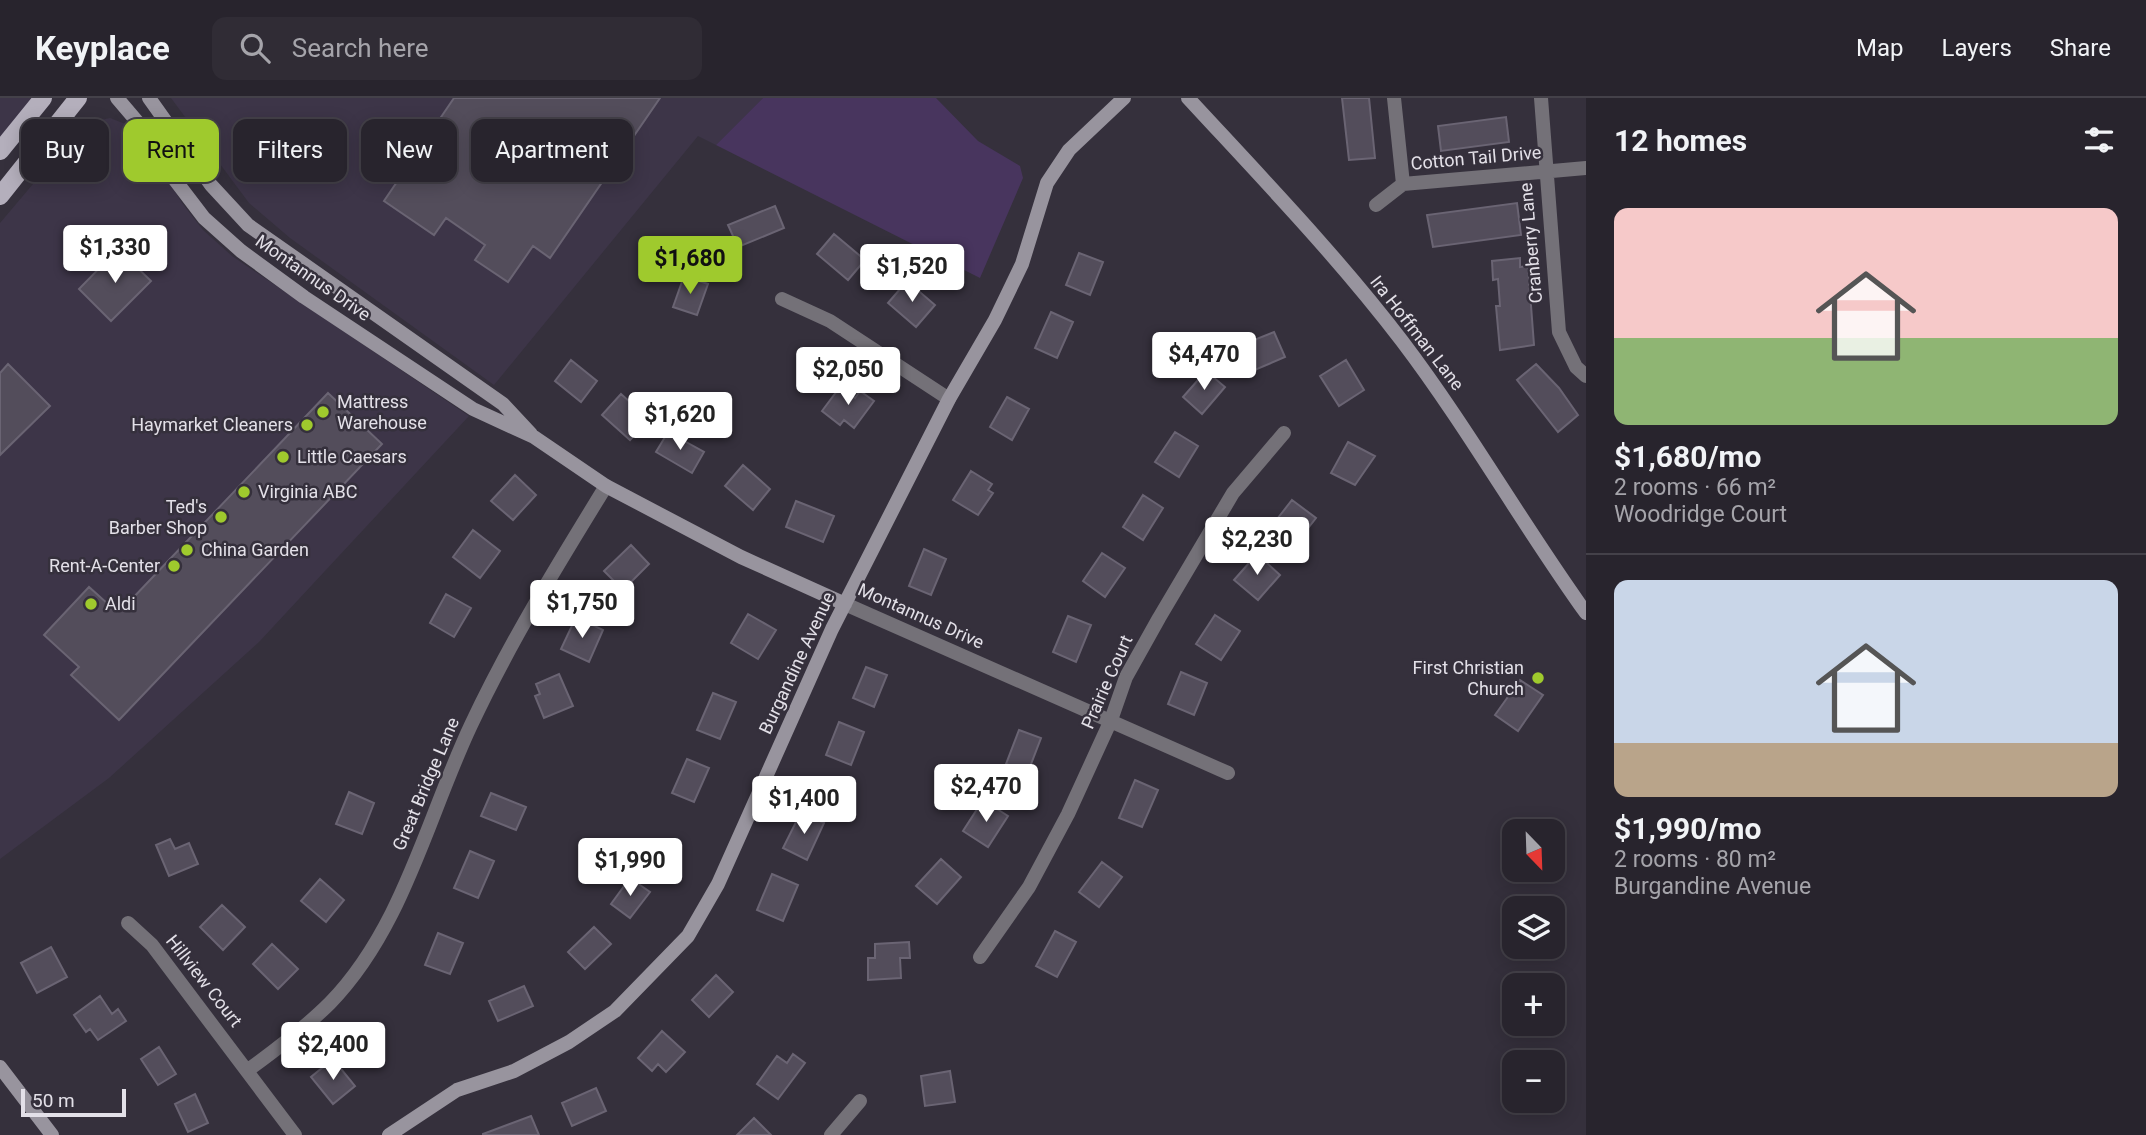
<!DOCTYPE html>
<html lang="en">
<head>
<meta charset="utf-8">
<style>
	:root { --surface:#28242d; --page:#302c35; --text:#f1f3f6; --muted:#a5a4aa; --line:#444149; --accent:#9fca2d }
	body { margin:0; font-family:Roboto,sans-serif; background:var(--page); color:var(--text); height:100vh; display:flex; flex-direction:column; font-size:26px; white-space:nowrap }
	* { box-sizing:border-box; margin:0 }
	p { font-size:23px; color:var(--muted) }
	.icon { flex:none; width:38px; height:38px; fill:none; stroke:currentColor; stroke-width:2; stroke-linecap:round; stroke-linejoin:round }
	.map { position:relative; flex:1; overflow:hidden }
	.sheet { display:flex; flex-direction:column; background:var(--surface); width:560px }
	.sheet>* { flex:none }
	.hud { position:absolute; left:21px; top:21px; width:665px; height:63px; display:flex; gap:14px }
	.needle { width:46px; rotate:157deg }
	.buttons { position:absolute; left:1502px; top:721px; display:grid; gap:14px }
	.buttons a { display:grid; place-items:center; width:63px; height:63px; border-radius:14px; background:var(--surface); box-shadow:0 4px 18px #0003,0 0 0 2px var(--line); font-size:35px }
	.scale { position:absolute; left:21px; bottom:18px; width:105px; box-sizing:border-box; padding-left:7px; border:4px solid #e3e0e8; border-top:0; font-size:19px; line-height:24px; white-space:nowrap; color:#e3e0e8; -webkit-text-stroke:5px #35303c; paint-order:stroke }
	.price { position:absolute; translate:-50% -60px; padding:0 16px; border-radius:7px; background:#fff; color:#222; font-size:23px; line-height:46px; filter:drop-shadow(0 2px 4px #0008) }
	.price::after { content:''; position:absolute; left:50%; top:42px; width:21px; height:16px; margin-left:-10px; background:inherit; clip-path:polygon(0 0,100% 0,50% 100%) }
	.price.active { background:var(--accent); color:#111 }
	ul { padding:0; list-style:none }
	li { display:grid; align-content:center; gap:14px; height:371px; padding:0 28px }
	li+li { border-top:2px solid var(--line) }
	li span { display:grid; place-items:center; height:217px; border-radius:14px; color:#555 }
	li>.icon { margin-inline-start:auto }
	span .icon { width:126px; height:126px; fill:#fffc; stroke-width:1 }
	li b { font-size:30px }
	h2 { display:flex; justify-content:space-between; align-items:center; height:84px; padding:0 28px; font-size:30px }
	.pill { padding:0 24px; border-radius:14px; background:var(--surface); box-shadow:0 4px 18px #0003,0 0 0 2px var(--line); font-size:24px; line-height:63px }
	.pill.active { background:var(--accent); color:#111 }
	header { display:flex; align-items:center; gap:42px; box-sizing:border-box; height:98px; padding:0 35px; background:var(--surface); border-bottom:2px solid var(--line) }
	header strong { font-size:33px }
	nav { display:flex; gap:38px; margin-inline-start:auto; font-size:24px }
	.search { width:490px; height:63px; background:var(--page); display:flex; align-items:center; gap:18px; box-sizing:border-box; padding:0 24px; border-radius:14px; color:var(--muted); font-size:26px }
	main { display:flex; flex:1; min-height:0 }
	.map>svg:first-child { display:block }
	.built { fill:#3d3548 }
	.green { fill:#48355e }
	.building { fill:#534d5b; stroke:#6a6473; stroke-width:2 }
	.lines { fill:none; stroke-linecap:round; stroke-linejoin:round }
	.street { stroke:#747178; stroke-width:14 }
	.secondary { stroke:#98949e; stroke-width:14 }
	.primary { stroke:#b4afbc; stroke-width:18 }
	.poi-dot { fill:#9fca2d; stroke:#35303c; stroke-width:2.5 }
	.labels { text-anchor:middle; stroke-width:5; stroke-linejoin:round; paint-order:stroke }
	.street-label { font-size:18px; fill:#e3e0e8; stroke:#35303c }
	.poi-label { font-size:18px; fill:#e3e0e8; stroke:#35303c; text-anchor:start }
</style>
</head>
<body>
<header>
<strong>Keyplace</strong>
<div class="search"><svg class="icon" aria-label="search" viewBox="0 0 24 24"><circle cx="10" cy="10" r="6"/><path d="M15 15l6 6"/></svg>Search here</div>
<nav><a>Map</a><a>Layers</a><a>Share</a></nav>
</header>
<main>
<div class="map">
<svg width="1586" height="1037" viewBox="0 0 1586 1037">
	<rect width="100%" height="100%" fill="#35303c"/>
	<path class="built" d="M0,0H37L0,45Z
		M171,0H763L716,47L698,38L494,287L290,140L249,105Z
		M110,20L128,27L143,40L182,105L203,132L232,158L469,318L259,544L109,680L0,761V125L77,34L91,24Z"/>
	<path class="green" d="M763,0H936L978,43L1020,68L1023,80L980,180L716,47Z"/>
	<path class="building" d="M454,0H660L550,160L533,148L508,184L475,162L485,147L446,120L434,137L384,103Z
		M1342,0H1369L1375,60L1349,62Z
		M1506,19L1509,44L1441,53L1438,28Z
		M1517,105L1521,137L1433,149L1427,117Z
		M775,108L784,130L738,149L728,127Z
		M834,136L865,162L848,182L817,156Z
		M118,151L151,183L111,223L79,191Z
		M1079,155L1103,164L1090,197L1066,187Z
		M1520,160V169L1528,168L1534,247L1500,252L1496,208H1500L1498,181L1493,182L1492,163Z
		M684,178L708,186L697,217L673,209Z
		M907,183L935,207L916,229L888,205Z
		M1051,214L1073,224L1057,260L1035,250Z
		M1274,234L1285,259L1250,274L1239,248Z
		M571,262L597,283L581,304L555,283Z
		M1346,262L1364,292L1339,308L1320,278Z
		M8,266L50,308L0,357V275Z
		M1536,266L1559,290L1578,317L1558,334L1517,282Z
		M1206,273L1225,289L1202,316L1183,299Z
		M840,289L855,300L860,293L874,303L854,330L844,322L840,327L822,313Z
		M328,295L382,346L119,622L71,577L79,569L44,537L89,489L109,507L130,503Z
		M621,296L649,321L630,342L602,317Z
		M1007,299L1029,311L1012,342L990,329Z
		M668,334L704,354L692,375L656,354Z
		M1175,334L1198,348L1179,379L1155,364Z
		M1348,344L1375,358L1355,387L1331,375Z
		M743,367L770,391L753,412L725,388Z
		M971,373L992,386L988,392L993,395L978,417L953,402Z
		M515,377L536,397L513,422L491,403Z
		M1143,397L1163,410L1143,442L1123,429Z
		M1292,402L1316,420L1294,448L1270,430Z
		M796,403L834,418L823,444L786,429Z
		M473,432L500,453L480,480L453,459Z
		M631,447L649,466L623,492L604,473Z
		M924,451L946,461L931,497L909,488Z
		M1102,455L1125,470L1105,499L1083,483Z
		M1257,456L1280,477L1258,502L1234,482Z
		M446,496L471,510L454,539L430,525Z
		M748,516L776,532L758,561L731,545Z
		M1215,517L1240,533L1221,562L1196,546Z
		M1068,518L1091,527L1076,564L1053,554Z
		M576,519L603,532L589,564L561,551Z
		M866,569L887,577L874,609L853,600Z
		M1181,574L1207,585L1194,617L1168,606Z
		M559,576L573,608L544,620L535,598L540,596L536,586Z
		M1520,582L1543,597L1518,633L1495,617Z
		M713,595L736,604L720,641L697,632Z
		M839,624L864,634L851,667L826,657Z
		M1019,632L1041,640L1028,674L1006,666Z
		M687,661L709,670L694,704L672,695Z
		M1135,682L1158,692L1142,729L1119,720Z
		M349,694L374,705L362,736L336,726Z
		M491,695L526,709L516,732L481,718Z
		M983,702L1008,718L988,749L963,733Z
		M801,714L824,725L807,762L783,750Z
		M170,741L175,751L189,745L198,766L169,778L156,747Z
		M470,753L494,763L478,800L454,790Z
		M941,761L961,779L937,806L916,788Z
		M1102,764L1122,779L1099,809L1079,794Z
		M772,776L798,787L783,823L757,812Z
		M630,780L650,794L630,820L611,806Z
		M320,781L344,802L326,824L301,803Z
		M222,807L245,829L223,852L200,829Z
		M594,829L611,846L585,871L568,854Z
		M1055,833L1076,844L1057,879L1036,868Z
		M438,835L463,845L450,876L425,867Z
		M909,844L910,860H900L901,880L868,882V860H875V846Z
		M272,846L298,871L278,891L253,866Z
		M51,849L67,879L37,895L21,865Z
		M716,877L733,894L709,919L692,902Z
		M524,888L533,908L498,923L489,903Z
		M100,898L112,916L118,911L126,923L98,942L90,931L86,934L74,917Z
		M662,933L685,954L666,974L658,966L652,973L638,960Z
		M159,949L176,976L158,987L141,961Z
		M793,956L805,965L778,1001L757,986L777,958L787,965Z
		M333,961L355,988L333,1006L311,979Z
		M950,973L955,1004L925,1008L921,978Z
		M596,990L606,1013L572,1028L562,1005Z
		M195,996L208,1025L188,1034L175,1006Z
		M531,1018L539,1037H483V1036Z
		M754,1020L771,1037H737Z"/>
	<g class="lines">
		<path class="street" d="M1394,0L1403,86
			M1541,0L1559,234L1576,269L1586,278
			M1376,107L1403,86L1586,70
			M782,201L830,223L949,301
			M845,506L1228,675
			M128,825L152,847L295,1037
			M980,859L1029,789L1068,716L1111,622L1126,579L1159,520L1233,395L1284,335
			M248,972C277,951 305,930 330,905C403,830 427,720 471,627C510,544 558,466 606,388
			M831,1037L860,1003"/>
		<path class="secondary" d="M117,0L146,34L175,82L204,120L241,153L304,199L473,311L534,339L606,388L741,459L845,506
			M149,0L211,87L248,127L503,306L531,336
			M1188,0C1261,79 1337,158 1402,243C1468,330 1522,426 1586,515
			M0,969L52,1037
			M389,1037L457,992L514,973L569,944L615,913L688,838L718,786L832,531L949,301L995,222L1022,166L1047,85L1069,52L1124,0"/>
		<path class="primary" d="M0,53L43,0
			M0,98L78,0"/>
	</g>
	<g class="poi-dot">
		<circle cx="323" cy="314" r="7"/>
		<circle cx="307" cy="327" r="7"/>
		<circle cx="283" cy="359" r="7"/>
		<circle cx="244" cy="394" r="7"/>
		<circle cx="221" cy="419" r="7"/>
		<circle cx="187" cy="452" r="7"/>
		<circle cx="174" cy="468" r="7"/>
		<circle cx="91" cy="506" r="7"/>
		<circle cx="1538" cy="580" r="7"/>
	</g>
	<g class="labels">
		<g class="street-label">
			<text transform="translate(1476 60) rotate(-5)" y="6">Cotton Tail Drive</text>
			<text transform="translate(1531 145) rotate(-95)" y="6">Cranberry Lane</text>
			<text transform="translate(313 180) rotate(35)" y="6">Montannus Drive</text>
			<text transform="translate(1417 235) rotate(52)" y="6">Ira Hoffman Lane</text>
			<text transform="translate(921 518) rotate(24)" y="6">Montannus Drive</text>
			<text transform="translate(797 565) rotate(-65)" y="6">Burgandine Avenue</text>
			<text transform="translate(1107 584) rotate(-66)" y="6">Prairie Court</text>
			<text transform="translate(426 686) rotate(-67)" y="6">Great Bridge Lane</text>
			<text transform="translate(204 883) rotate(52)" y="6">Hillview Court</text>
		</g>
		<g class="poi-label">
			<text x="337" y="310">Mattress<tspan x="337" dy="21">Warehouse</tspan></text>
			<text x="293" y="333" text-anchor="end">Haymarket Cleaners</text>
			<text x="297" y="365">Little Caesars</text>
			<text x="258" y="400">Virginia ABC</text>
			<text x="207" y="415" text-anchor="end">Ted's<tspan x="207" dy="21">Barber Shop</tspan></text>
			<text x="201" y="458">China Garden</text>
			<text x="160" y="474" text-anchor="end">Rent-A-Center</text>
			<text x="105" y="512">Aldi</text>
			<text x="1524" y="576" text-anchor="end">First Christian<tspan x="1524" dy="21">Church</tspan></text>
		</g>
	</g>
</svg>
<div class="buttons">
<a><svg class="needle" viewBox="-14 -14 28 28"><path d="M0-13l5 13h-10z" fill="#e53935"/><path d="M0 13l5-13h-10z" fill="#a5a4aa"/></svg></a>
<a><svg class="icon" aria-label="layers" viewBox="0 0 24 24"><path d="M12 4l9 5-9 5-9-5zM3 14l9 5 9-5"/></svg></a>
<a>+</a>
<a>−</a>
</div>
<div class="scale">50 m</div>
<b class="price" style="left:115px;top:187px">$1,330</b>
<b class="price active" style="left:690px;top:198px">$1,680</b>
<b class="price" style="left:912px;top:206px">$1,520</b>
<b class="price" style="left:1204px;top:294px">$4,470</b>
<b class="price" style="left:848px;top:309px">$2,050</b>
<b class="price" style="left:680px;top:354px">$1,620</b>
<b class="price" style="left:1257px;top:479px">$2,230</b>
<b class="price" style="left:582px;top:542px">$1,750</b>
<b class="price" style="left:986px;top:726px">$2,470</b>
<b class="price" style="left:804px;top:738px">$1,400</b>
<b class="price" style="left:630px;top:800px">$1,990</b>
<b class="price" style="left:333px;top:984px">$2,400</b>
<div class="hud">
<a class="pill">Buy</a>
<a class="pill active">Rent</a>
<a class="pill">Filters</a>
<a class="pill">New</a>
<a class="pill">Apartment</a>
</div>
</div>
<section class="sheet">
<h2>12 homes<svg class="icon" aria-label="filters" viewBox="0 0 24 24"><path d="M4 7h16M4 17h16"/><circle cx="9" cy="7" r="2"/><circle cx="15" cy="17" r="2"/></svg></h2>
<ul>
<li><span style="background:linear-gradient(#f6c9c9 60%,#8fb573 0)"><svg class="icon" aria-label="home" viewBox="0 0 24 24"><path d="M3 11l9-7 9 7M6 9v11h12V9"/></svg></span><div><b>$1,680/mo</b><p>2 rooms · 66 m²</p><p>Woodridge Court</p></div></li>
<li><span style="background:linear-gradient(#c9d6e8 75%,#b9a48a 0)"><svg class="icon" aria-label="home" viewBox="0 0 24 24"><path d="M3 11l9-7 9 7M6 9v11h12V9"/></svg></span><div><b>$1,990/mo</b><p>2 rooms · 80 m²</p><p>Burgandine Avenue</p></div></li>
</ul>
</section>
</main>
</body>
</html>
